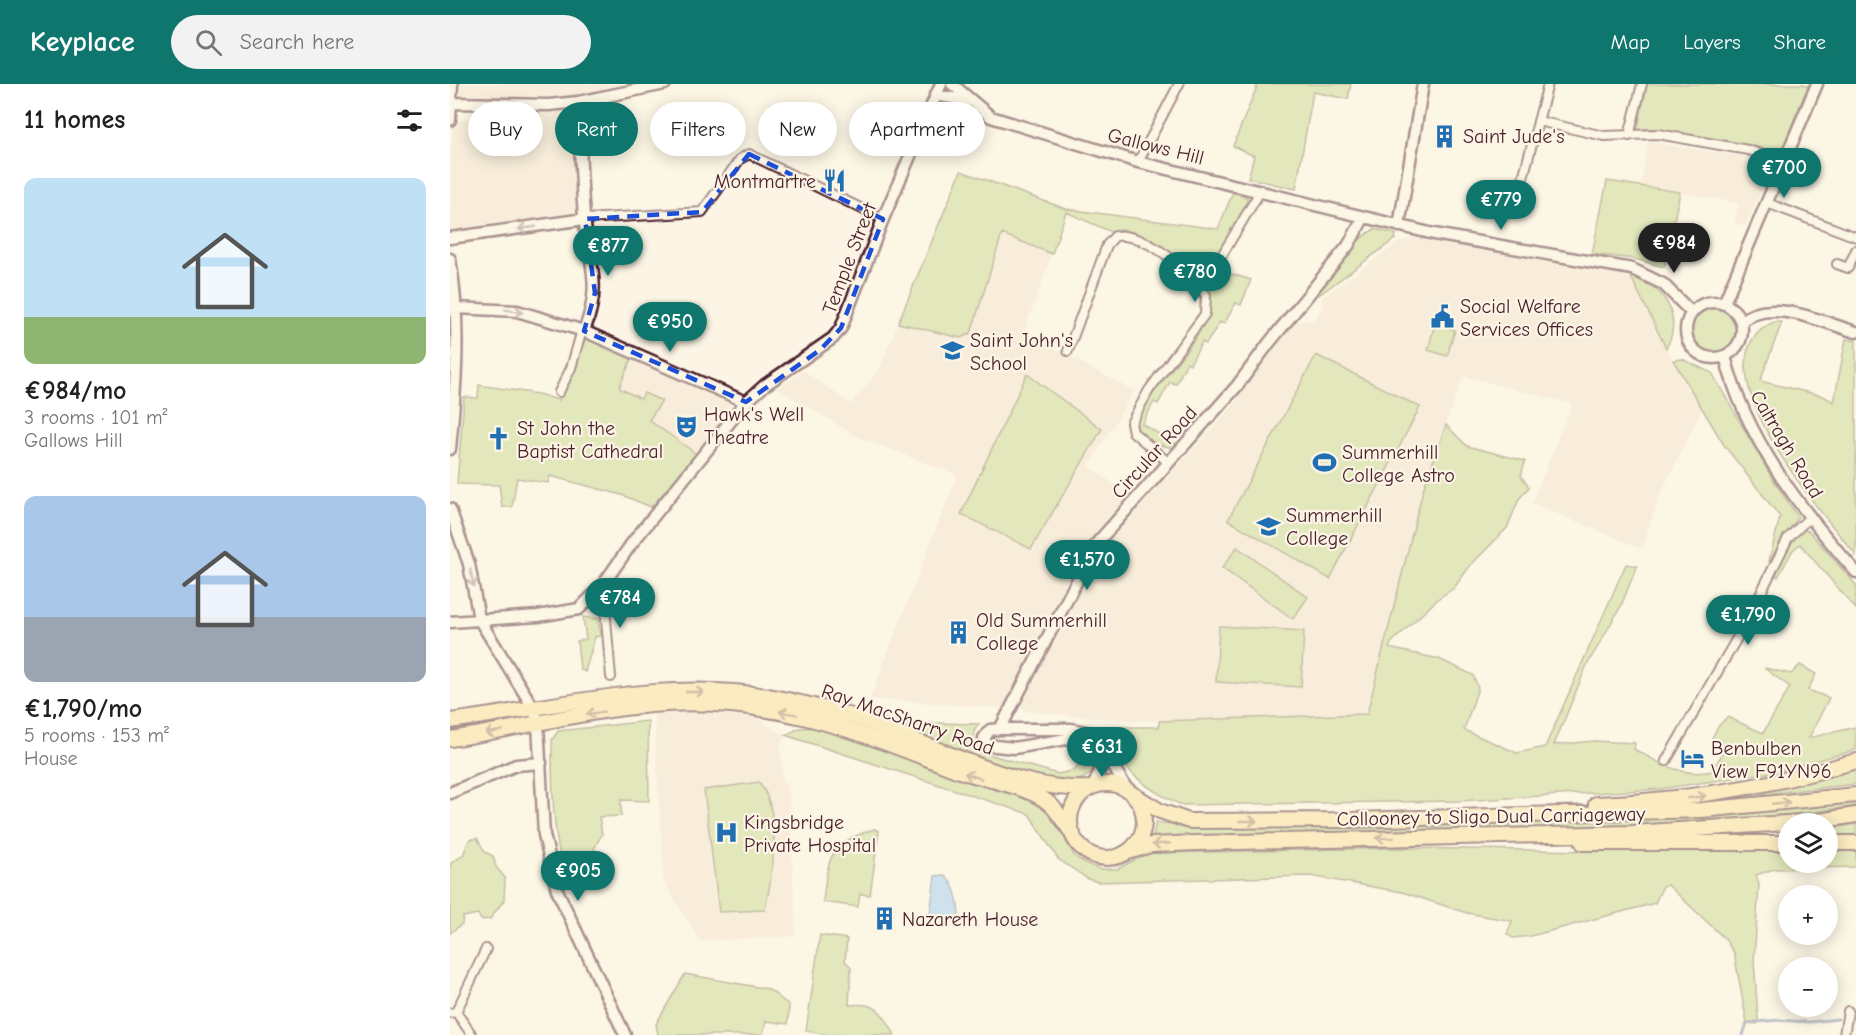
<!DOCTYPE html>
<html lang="en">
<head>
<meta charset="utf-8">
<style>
	:root { --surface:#fff; --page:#f2f2f2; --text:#202124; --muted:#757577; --accent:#0f766e }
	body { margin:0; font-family:"Comic Neue",sans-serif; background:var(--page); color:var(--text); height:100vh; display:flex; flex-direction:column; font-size:22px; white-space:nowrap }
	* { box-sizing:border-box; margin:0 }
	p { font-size:20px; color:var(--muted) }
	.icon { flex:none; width:33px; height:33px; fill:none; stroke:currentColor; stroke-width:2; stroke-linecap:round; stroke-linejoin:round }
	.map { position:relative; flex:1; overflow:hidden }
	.side { display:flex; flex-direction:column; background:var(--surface); width:450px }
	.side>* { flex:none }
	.guide { position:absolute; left:18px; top:18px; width:570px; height:54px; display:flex; gap:12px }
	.tools { position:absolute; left:1328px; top:729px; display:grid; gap:12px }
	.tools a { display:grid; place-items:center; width:60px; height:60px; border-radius:50%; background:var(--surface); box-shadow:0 3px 15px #0003; font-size:30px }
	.price { position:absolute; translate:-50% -51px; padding:0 14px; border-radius:21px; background:var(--accent); color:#fff; font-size:20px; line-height:39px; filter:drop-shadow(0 2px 3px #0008) }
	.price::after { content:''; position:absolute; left:50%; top:36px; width:18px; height:14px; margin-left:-9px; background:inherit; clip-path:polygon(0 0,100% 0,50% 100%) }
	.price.active { background:#222; color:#fff }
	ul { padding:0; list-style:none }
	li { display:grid; align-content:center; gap:12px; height:318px; padding:0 24px }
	li span { display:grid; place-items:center; height:186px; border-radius:12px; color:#555 }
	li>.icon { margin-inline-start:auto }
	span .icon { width:108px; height:108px; fill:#fffc; stroke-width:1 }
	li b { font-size:26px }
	h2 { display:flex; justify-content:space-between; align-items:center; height:72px; padding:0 24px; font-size:26px }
	.tag { padding:0 21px; border-radius:27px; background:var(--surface); box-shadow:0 3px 15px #0003; font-size:21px; line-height:54px }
	.tag.active { background:var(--accent); color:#fff }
	header { display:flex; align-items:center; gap:36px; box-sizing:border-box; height:84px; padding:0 30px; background:var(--accent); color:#fff }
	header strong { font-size:28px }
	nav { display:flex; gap:33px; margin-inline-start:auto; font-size:21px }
	.search { width:420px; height:54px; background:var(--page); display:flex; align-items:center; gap:15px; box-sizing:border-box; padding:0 21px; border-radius:33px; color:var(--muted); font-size:22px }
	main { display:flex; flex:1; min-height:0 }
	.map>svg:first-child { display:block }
	.built { fill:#f4e2cc }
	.green { fill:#c3d589; stroke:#867a5a; stroke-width:1.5 }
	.water { fill:#98caf5; stroke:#7986a4; stroke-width:1.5 }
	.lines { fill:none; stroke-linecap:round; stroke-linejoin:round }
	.stream { stroke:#7986a4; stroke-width:3 }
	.street-casing { stroke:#4a1f2b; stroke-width:12 }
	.secondary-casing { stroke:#4a1f2b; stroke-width:15 }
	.highway-casing { stroke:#4a1f2b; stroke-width:18 }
	.street { stroke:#fcf5e5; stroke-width:8 }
	.secondary { stroke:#fcf5e5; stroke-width:10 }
	.highway { stroke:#fbde96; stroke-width:14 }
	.oneway { stroke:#a38a88 }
	.oneway2 { stroke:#a27e60 }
	.marked { fill:none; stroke:#1d4ed8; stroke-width:4.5; stroke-dasharray:12 8; stroke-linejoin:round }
	.labels { text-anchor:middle; stroke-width:4.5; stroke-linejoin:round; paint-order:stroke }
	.poi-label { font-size:20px; fill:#4a1f2b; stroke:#fcf5e5; text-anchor:start }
	.street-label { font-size:20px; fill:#4a1f2b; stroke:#fcf5e5 }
</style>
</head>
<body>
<header>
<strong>Keyplace</strong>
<div class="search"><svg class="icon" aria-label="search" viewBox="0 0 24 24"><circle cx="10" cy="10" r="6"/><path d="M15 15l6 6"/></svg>Search here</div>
<nav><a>Map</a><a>Layers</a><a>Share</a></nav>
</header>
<main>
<section class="side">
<h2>11 homes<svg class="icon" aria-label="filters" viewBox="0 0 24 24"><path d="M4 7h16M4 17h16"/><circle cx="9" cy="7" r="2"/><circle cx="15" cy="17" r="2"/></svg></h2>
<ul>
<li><span style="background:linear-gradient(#bfe0f5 75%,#8fb573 0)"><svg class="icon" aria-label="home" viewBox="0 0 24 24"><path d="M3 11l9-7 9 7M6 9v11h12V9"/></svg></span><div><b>€984/mo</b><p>3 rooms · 101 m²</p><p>Gallows Hill</p></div></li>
<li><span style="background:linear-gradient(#a9c7e8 65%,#9aa5b1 0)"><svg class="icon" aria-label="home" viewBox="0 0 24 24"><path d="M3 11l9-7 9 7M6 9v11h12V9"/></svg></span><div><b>€1,790/mo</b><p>5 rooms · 153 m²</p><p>House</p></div></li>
</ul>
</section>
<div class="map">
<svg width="1406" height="951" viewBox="0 0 1406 951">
	<rect width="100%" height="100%" fill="#fcf5e5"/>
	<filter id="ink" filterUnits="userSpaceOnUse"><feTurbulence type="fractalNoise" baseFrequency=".0167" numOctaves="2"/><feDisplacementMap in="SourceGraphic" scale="12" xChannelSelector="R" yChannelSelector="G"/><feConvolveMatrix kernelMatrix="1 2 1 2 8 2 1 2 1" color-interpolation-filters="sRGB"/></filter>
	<g filter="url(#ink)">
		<path class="built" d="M8,0H187L110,17L8,15Z
			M119,22L122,58L127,57L132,132L0,150V71L3,39L34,30Z
			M1198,58L1297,73L1320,80L1321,85L1295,143L1285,138L1289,119L1191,102Z
			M552,150L602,170L574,248L684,307L639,382L678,411L636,460L553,624L420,615L507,391L408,353L327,304L354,287L401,320L429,286L448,239L510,254L521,249Z
			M969,154L1033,167L1180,190L1212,257L1252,325L1208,415L1192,465L1082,419L1122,320L1013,292L973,406L917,630L686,637L574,627L571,621L582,598L643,481L661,455L780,325L845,237H863L872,224V213L951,157Z
			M183,271L279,319L280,327L248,371L198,336L211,317L191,315L168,304Z
			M243,627L311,632L316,641L335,651L330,662L333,696L338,700L346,852L250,857L214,798L204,629Z"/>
		<path class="green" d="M808,0H901L898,15L863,8L846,105L798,94L804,72L783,62Z
			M1197,0H1353L1358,2L1332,65L1324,68L1309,63L1202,45L1187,46Z
			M511,87L616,125L768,145L783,108L798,114L793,125L795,128L760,183L801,196L791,221L786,219L774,240L770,238L756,260L752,258L740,280L737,278L726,300L720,298L708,320L704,318L692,340L728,361L723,364L705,360L687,345C684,335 693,325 698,317C743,250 809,212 703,158C690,152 675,141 661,148L616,128L602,170L552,150L521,249L511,254L448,239Z
			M1157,97L1230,108L1214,183L1184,175L1142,170Z
			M925,145L946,150L945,155L869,211L868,206C884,186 902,156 925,145Z
			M726,185L746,205L750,214L720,198Z
			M1181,193C1214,200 1234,234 1216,264Z
			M1239 246a24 24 0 1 1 48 0a24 24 0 1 1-48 0Z
			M1324,238H1332L1310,297L1373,312L1384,318L1396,255L1406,257V471C1373,431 1238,276 1324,238Z
			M985,240L1005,246L997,272L978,266Z
			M133,253L183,271L169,304L191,315L194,309L212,317L199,336L248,371L201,423L172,411L100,392L98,399L67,394L62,423H52L49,401L7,400L14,313L28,314L29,301L88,310L109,316L119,298Z
			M866,271L970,323L880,495L778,436Z
			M1232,275L1262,289L1322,394L1348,433L1329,461L1322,479L1319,477L1330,433L1274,361L1223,276Z
			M577,290L652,345L581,465L511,430Z
			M996,341L1017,362L1075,377L1071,392L1079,403L1069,415L1057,444L1020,482L1004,504L989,514L941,559L939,564L989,575L1023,591L1028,604L1014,646L1067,669L1095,663L1176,480L1187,482L1171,522L1136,583L1104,661L1143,657L1185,659L1184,665C1210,679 1232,694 1262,687L1275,665L1262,654L1267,644L1277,633L1313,649L1340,603L1314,584L1341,590L1350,581L1366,590L1358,606L1379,614L1359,654L1406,643V666L1323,688L1210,705L1009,717L733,721C708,713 649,676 671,643H709V637L917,630L973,406Z
			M1354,446L1359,447L1406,501V525L1350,460L1343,466L1328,493L1325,490L1340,457Z
			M787,463L858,513L843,535L772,484Z
			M133,533L148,535L151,552L145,553L135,588L130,585L127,557L136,555Z
			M769,542L854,547L851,603L766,598Z
			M198,637L199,717L171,716V732L149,733L152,750L143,767L146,775L143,789L116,796C102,751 102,703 102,656L108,647Z
			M433,638L529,640L524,647V657L534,669L608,690L625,686L639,662L649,659C656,689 630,701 605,698L525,674Z
			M377,643L581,715L603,733L625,773L639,781L650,785H667L698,769L949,764L1144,767L1338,765V778H1377V766H1406V783L1324,785L1306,791L1309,800L1304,876L1308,935L1307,940L1297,939L1284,869L1275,855L1218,801L1213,802L1205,819L1081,852L1063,854L1057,850L1062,837L1017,829L952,808L860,792L648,798L638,795L608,775L579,730L335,651L350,644Z
			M1406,681V700L1269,715L1272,713Z
			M309,698C333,729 323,789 315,826L269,828L254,706Z
			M1406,716V722L1347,730L1173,743L703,753L706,738L743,743Z
			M1406,740V755L1377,756V745Z
			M424,745L429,747L420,811L410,810L408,823L373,818C378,773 378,760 424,745Z
			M27,754L35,768L43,772L46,783L55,794L54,816L40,835L31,836L28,830L13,833L12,840L0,849V780L13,771L19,756Z
			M370,851L397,855L395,877L401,883L399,921C428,918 431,927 445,951H379L356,947Z
			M235,890L318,905L339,921L338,940L316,937L313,951H208L206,940Z"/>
		<path class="water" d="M493,791C506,798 509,822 509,836L482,833L480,830L485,792Z"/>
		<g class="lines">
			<path class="stream" d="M1405,938H1406
				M1293,951L1297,939L1328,936L1359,938L1388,935"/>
			<defs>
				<path id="street" d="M1088,37L1154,52L1208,50L1298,66L1335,79
					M1179,52L1192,0
					M688,78L729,0
					M1069,109L1098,0
					M1317,119L1406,153
					M135,135L252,128L290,75L299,70L433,135
					M1387,180L1398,184L1406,166
					M766,181L811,106
					M618,267L657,161L665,152C697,149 739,186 756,211L755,230L699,306L681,339L683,348L719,379
					M109,308L121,284L132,246
					M146,508L155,524L161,593
					M1216,677L1298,535L1338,454L1360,433
					M6,928L36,865
					M0,929L6,928L22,951
					M1394,951L1398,927"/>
				<path id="secondary" d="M502,0L541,33L688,78L984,150L1182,185L1213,200L1241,228
					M485,11L520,17
					M128,18C130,56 131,95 134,133C139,180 153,199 134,247
					M2,19L99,21L128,18L215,0
					M0,36L2,0
					M949,142L973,0
					M0,154L135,135
					M0,175C11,238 6,302 0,365
					M1236 246a28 28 0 1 1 56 0a28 28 0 1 1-56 0Z
					M1274,219L1367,0
					M6,224L67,227L134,247L296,318
					M1291,238C1320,212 1374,239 1406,248
					M1275,272C1295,354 1351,426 1406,488
					M0,425L19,480L29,535L84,625L88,639L94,751L107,806L175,951
					M0,538L88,532L129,525L152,502L182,459L296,318L315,301L383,254L391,244L433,135L491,0
					M550,645H621L656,652V669L676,704
					M640,651L564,664L537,661L534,654L540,646L550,645L646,460L787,302L819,259L898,162L914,133
					M644,702L656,669
					M0,709L66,681L91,679"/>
				<path id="highway" d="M0,637C107,623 220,592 328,614C361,621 394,628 425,640C486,663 575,709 640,704
					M0,655C67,645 133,627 201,621C316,611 400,644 504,685C530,695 582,702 601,721C609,729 616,741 623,750
					M620 737a37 37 0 1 1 74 0a37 37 0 1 1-74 0Z
					M684,711L710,727L739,737L902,736L1252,726L1406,711
					M1146,720C1235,716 1320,703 1406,677
					M1133,759H1338
					M1377,759H1406
					M678,768L701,761L746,759L1182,749L1369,737L1406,731"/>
			</defs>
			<use href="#street" class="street-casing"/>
			<use href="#secondary" class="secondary-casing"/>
			<use href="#highway" class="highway-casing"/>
			<use href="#street" class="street"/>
			<use href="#secondary" class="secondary"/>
			<use href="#highway" class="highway"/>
		</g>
		<defs><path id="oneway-shaft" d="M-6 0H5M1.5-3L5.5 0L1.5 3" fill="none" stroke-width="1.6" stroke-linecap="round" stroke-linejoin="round" transform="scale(1.5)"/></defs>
		<g class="oneway">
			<use href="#oneway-shaft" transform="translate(77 144) rotate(172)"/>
			<use href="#oneway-shaft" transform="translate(64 227) rotate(9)"/>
			<use href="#oneway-shaft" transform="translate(22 494) rotate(78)"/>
		</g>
		<g class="oneway2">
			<use href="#oneway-shaft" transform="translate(245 608) rotate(2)"/>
			<use href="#oneway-shaft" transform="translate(145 629) rotate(171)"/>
			<use href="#oneway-shaft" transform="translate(338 629) rotate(-170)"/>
			<use href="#oneway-shaft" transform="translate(44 648) rotate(170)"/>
			<use href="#oneway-shaft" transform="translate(523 692) rotate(-162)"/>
			<use href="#oneway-shaft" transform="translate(1247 713) rotate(-8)"/>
			<use href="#oneway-shaft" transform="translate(1331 719) rotate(-5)"/>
			<use href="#oneway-shaft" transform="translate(798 737)"/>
			<use href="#oneway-shaft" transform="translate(935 754) rotate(179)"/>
			<use href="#oneway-shaft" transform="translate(711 760) rotate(177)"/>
		</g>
	</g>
	<path d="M0 0H1406V951H0ZM299,70L433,135L391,244L370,266L296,318L134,247L145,209L135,135L252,128Z" fill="#fcf5e5" fill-opacity=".55" fill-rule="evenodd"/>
	<path class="marked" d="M299,70L433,135L391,244L370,266L296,318L134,247L145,209L135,135L252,128Z"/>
	<defs>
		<symbol id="building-bare" viewBox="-9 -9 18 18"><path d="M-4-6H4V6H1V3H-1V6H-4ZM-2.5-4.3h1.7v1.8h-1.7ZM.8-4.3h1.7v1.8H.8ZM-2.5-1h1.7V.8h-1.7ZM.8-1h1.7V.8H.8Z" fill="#1f6fb2" stroke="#fcf5e5" stroke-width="2.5" paint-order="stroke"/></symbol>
		<symbol id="restaurant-bare" viewBox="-9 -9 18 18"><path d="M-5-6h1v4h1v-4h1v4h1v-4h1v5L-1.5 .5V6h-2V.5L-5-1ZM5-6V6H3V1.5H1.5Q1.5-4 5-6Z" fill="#1f6fb2" stroke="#fcf5e5" stroke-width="2.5" paint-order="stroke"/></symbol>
		<symbol id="civic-bare" viewBox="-9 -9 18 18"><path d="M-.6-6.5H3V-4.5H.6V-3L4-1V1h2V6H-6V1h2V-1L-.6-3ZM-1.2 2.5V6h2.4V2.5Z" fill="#1f6fb2" stroke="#fcf5e5" stroke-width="2.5" paint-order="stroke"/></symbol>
		<symbol id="school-bare" viewBox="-9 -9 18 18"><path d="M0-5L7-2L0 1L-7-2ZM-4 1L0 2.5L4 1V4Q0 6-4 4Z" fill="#1f6fb2" stroke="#fcf5e5" stroke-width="2.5" paint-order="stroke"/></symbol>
		<symbol id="theatre-bare" viewBox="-9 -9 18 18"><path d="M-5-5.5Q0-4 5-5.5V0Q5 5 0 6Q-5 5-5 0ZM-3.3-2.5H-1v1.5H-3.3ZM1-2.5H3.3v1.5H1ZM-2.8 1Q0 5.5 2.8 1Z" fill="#1f6fb2" stroke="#fcf5e5" stroke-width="2.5" paint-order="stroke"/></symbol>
		<symbol id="church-bare" viewBox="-9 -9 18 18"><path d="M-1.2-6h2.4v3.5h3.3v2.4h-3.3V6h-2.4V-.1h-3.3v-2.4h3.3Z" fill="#1f6fb2" stroke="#fcf5e5" stroke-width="2.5" paint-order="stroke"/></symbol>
		<symbol id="stadium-bare" viewBox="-9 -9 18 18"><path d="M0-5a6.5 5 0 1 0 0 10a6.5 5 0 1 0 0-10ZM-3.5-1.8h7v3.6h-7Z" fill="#1f6fb2" stroke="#fcf5e5" stroke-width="2.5" paint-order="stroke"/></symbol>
		<symbol id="hotel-bare" viewBox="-9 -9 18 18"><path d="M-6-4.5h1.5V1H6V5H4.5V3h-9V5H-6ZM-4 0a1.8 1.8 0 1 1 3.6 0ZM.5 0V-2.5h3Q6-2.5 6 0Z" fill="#1f6fb2" stroke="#fcf5e5" stroke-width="2.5" paint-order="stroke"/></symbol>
		<symbol id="hospital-bare" viewBox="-9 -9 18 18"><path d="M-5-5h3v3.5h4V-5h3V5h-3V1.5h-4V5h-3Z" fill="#1f6fb2" stroke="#fcf5e5" stroke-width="2.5" paint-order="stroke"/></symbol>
	</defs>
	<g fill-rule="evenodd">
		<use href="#building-bare" x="978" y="36" width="33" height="33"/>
		<use href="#restaurant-bare" x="368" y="80" width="33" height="33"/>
		<use href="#civic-bare" x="976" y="216" width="33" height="33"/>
		<use href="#school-bare" x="486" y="250" width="33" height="33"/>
		<use href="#theatre-bare" x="220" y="326" width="33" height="33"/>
		<use href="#church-bare" x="32" y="338" width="33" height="33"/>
		<use href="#stadium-bare" x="858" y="362" width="33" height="33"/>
		<use href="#school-bare" x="802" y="426" width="33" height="33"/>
		<use href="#building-bare" x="492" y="532" width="33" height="33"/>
		<use href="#hotel-bare" x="1226" y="658" width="33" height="33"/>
		<use href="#hospital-bare" x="260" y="732" width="33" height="33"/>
		<use href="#building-bare" x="418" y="818" width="33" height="33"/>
	</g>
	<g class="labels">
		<g class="poi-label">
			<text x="1013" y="59">Saint Jude's</text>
			<text x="366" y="104" text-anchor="end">Montmartre</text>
			<text x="1010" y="229">Social Welfare<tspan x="1010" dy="23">Services Offices</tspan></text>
			<text x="520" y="263">Saint John's<tspan x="520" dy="23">School</tspan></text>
			<text x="254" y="337">Hawk's Well<tspan x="254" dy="23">Theatre</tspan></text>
			<text x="67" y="351">St John the<tspan x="67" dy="23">Baptist Cathedral</tspan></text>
			<text x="892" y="375">Summerhill<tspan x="892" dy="23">College Astro</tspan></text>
			<text x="836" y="438">Summerhill<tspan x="836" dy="23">College</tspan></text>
			<text x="526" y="543">Old Summerhill<tspan x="526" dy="23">College</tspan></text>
			<text x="1261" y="671">Benbulben<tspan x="1261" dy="23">View F91YN96</tspan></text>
			<text x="294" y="745">Kingsbridge<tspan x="294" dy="23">Private Hospital</tspan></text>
			<text x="452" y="842">Nazareth House</text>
		</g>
		<g class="street-label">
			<text transform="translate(706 62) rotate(14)" y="7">Gallows Hill</text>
			<text transform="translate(399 174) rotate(-69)" y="7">Temple Street</text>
			<text transform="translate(1337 360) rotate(59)" y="7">Caltragh Road</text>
			<text transform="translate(704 368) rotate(-48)" y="7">Circular Road</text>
			<text transform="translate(458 635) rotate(19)" y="7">Ray MacSharry Road</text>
			<text transform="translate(1041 732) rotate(-1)" y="7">Collooney to Sligo Dual Carriageway</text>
		</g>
	</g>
</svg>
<div class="tools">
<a><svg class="icon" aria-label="layers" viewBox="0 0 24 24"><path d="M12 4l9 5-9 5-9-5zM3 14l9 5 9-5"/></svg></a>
<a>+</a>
<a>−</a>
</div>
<b class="price" style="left:1334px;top:115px">€700</b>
<b class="price" style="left:1051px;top:147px">€779</b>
<b class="price active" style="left:1224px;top:190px">€984</b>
<b class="price" style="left:158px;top:193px">€877</b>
<b class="price" style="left:745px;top:219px">€780</b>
<b class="price" style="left:220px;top:269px">€950</b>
<b class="price" style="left:637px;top:507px">€1,570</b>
<b class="price" style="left:170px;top:545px">€784</b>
<b class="price" style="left:1298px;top:562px">€1,790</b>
<b class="price" style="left:652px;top:694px">€631</b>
<b class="price" style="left:128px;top:818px">€905</b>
<div class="guide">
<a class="tag">Buy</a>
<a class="tag active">Rent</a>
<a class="tag">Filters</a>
<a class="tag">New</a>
<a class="tag">Apartment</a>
</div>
</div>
</main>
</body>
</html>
